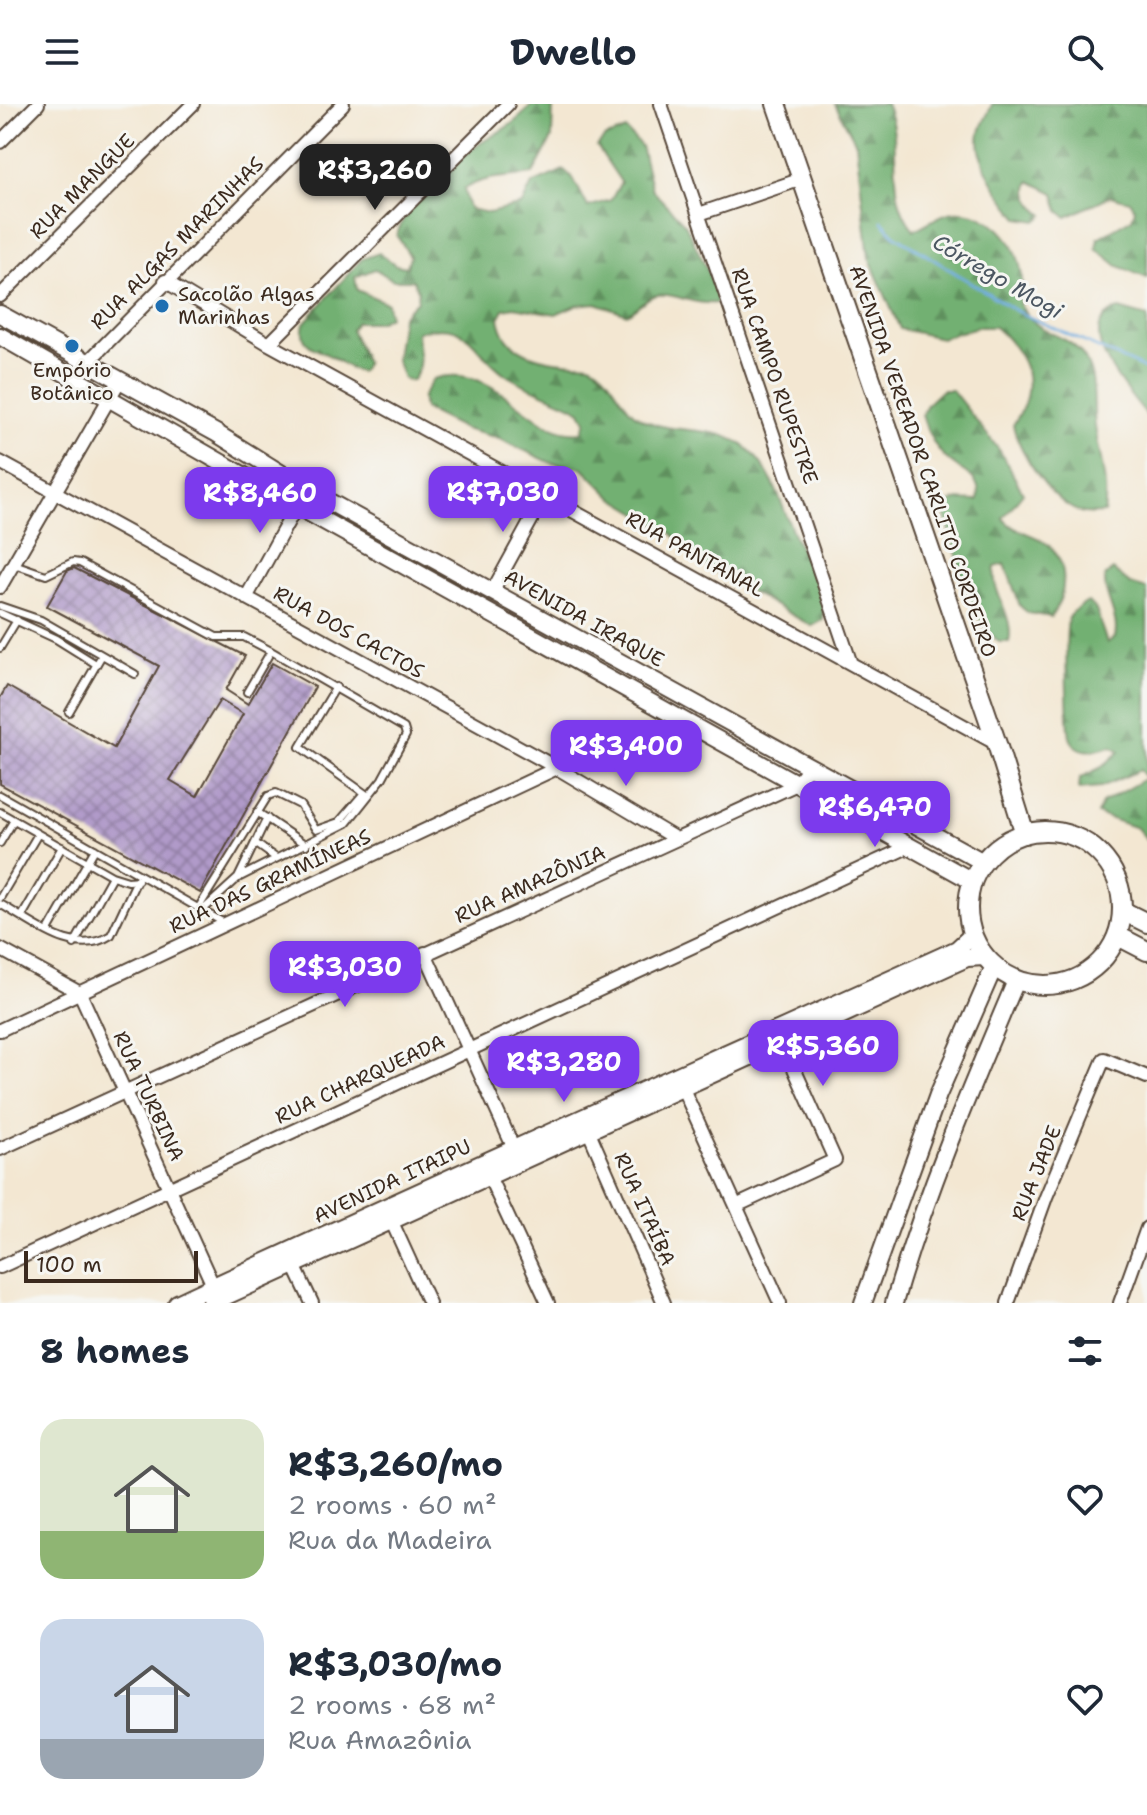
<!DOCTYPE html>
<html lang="en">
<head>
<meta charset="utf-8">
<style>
	:root { --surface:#fff; --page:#f6f6f7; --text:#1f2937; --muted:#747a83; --accent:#7c3aed }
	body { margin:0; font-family:"Shantell Sans",sans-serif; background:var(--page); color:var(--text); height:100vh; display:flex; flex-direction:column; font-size:30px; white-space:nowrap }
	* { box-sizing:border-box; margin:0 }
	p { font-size:26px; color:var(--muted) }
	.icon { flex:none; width:44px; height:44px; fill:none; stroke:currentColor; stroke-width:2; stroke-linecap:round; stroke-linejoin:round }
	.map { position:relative; height:1199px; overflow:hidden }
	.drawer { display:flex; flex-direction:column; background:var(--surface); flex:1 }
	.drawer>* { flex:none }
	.scale { position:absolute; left:24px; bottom:20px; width:174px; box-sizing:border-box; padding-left:8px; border:4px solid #3b2a1e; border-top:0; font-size:22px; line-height:28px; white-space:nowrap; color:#3b2a1e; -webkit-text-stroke:6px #f6f6f2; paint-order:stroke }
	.price { position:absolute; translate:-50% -68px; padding:0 18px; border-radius:16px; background:var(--accent); color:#fff; font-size:26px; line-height:52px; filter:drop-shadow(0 2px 4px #0008) }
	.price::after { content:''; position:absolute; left:50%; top:48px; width:24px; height:18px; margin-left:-12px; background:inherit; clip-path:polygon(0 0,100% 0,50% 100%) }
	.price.on { background:#222; color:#fff }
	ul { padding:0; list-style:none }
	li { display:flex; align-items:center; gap:24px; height:200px; padding:0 40px }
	li span { display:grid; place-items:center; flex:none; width:224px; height:160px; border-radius:24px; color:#555 }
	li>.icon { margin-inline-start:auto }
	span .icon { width:96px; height:96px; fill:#fffc; stroke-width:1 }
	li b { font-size:34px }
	h2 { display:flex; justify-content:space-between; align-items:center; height:96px; padding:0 40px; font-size:34px }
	header { display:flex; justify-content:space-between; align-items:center; height:104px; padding:0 40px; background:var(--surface); font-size:36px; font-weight:700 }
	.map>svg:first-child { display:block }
	.forest { fill:url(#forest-firs); stroke:#566d48; stroke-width:2 }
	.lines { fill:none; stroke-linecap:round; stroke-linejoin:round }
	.stream { stroke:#6dabdf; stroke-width:3 }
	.building { fill:url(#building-cross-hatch); fill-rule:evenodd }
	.service-casing { stroke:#574639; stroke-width:10 }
	.minor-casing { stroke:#574639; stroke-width:16 }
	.tertiary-casing { stroke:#574639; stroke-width:20 }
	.secondary-casing { stroke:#574639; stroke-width:22 }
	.service { stroke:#fff; stroke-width:6 }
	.minor { stroke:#fff; stroke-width:12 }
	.tertiary { stroke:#fff; stroke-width:16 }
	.secondary { stroke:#fff; stroke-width:18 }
	.poi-dot { fill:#1f6fb2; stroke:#f6f6f2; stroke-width:3 }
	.labels { text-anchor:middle; stroke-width:6; stroke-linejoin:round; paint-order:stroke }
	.street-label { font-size:20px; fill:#3b2a1e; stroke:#f6f6f2 }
	.poi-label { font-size:20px; fill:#3b2a1e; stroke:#f6f6f2; text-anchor:start }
	.water-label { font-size:22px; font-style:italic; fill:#4c5762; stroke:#f6f6f2 }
</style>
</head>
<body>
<header><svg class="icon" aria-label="menu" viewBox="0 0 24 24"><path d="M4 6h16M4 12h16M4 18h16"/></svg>Dwello<svg class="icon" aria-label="search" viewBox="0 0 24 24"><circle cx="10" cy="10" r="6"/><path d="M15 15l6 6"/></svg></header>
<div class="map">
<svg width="1147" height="1199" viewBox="0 0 1147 1199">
	<defs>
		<pattern id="forest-firs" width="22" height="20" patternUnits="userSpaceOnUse" patternTransform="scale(2)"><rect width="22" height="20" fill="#72b072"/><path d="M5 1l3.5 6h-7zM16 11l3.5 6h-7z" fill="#5f8f5d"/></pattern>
		<pattern id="building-cross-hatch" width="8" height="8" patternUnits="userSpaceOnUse" patternTransform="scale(2)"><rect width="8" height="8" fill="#b09ac9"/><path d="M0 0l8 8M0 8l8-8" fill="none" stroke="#907ea3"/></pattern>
	</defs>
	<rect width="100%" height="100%" fill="#f6f6f2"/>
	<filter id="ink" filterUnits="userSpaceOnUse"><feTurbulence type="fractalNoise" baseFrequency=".0125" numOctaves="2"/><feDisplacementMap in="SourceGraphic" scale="16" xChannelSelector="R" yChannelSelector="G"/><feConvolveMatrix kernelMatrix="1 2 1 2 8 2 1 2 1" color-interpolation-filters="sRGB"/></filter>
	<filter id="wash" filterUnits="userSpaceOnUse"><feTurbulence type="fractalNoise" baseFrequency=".006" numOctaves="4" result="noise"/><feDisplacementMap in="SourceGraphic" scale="32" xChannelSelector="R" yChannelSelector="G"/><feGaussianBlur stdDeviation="1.8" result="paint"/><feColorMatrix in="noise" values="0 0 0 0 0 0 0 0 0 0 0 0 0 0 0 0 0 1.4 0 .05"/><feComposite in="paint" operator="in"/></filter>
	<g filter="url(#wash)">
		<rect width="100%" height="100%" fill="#f3e7d2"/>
		<path class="forest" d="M532,0H553L552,34L533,70C508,74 486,71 464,85L469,105L489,109L522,101L532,80L564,66L573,74L588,103L611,96L621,78L597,42L604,34L626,26L641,42L652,86L685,120L719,190L716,199C693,202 670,186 653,192C643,196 636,205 627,210L596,199L576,201L556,210L514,203L504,205L499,214C504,250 542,257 574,259C581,260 587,258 592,261C616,274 621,307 646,317C681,332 719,319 749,346C777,372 783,409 799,442C810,466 828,489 823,516L812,522L710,465L670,428L612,393L583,364L551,359L498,334L464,325L424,305L422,294L433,275C499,255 529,335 582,328L586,317L581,307L572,302C554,293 520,281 505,270C470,245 471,213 417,228C417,247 425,260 412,277L403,275L396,255L402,212L417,197L418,187L413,176H393L375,165L355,173L357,186L387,199L389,212L378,218H356L351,226L366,259L361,268C349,266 343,259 332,253C316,244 298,243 304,219L362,155L379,149L396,161L407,163L410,152L397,132C403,101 452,59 478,41C499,27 517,20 532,0Z
			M835,0H886C905,41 883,89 914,126C926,121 941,109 953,108C1002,105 1032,157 1019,199C1039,235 1064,227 1081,249C1098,270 1092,298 1095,322C1099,352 1109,378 1104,409C1098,409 1090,410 1084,409C1054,403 1019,349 1013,321C1039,282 1029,253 995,223H977L941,234L900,225L869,154L856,39Z
			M992,0H1147V174L1118,162L1096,144L1098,134L1132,114L1135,105L1130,97L1110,92L1067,113L1059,107L1054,89L1030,77C1024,91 1032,102 1044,111L1037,117L1019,114C1002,94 974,57 980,29C982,18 989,10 992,0Z
			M1119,205L1147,213V312C1128,288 1068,222 1119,205Z
			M942,286H952L1000,347L1023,389L1003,414C1012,427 1028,428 1041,436C1070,453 1068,488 1051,513L1028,509L1020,502L1005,460L995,463C990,489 1015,511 1009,538H999C963,509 962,454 945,413L943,403L954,396L978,397C983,371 962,370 947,355C934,344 927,327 922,311L927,300Z
			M1113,466L1130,480L1147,485V736L1137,724L1097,710L1102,699L1146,674L1140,666L1101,683L1079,685L1080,674L1102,663L1120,647L1111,642C1097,646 1080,652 1071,636C1067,629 1064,522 1069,513C1073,506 1081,502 1088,498L1096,506L1107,539L1115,533C1120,512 1103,494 1105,472Z"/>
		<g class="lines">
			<path class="stream" d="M882,117L896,132L1018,208L1147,266"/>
		</g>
		<g id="blocks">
			<path class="building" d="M74,464L245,552L226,586L248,600L272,559L315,583L200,789L0,680V594L7,582L114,644L159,562L47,502L67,467ZM220,596L243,610L197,692L170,676Z"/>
		</g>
	</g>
	<g filter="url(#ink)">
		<use href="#blocks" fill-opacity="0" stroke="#574639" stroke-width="2"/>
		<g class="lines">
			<defs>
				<path id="service" d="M14,460L46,471L73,458L80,459L216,533H244L271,547
					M0,502L41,516L102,551
					M0,509L56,535L96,560
					M0,544L17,516
					M336,583L300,643L367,691
					M69,608L102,551L135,570
					M0,691L226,820
					M0,708L112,772L128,777L138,776
					M257,708L306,741
					M0,739L14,716
					M255,739L276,754
					M238,774L267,714
					M0,794L38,730
					M0,800C33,818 74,855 111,831L137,776
					M199,803L268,692L276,689L300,701L316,726L339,718L364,689
					M203,806L238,774L347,719L382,675L406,631L404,624L271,547L247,588
					M22,812L62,743
					M48,827L95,745
					M74,840L112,772"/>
				<path id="minor" d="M661,0L850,557
					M0,38L38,0
					M699,110L802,75
					M165,177L269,240L997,640
					M0,192L193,0
					M269,240L508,0
					M74,272L343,0
					M0,358L557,664L676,735
					M0,483L120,276
					M493,486L545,391
					M246,494L306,385
					M0,845L80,889L216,1188
					M425,849L516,1049
					M0,926L557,664
					M679,976L780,1199
					M589,1028L664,1199
					M0,1045L795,681L809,663
					M487,1068L548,1199
					M738,1101L835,1056L780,933
					M391,1116L429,1199
					M294,1161L312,1199
					M0,1163L910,742
					M1008,1199L1046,1093L1104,955L1147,973
					M1120,1199L1147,1124"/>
				<path id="tertiary" d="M0,210L216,329L306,385L983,758
					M0,232L297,402L972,777
					M177,1199C436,1078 697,963 957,845L972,831
					M211,1199L967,854L984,853
					M863,1199L938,991L994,863
					M894,1199C926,1088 971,983 1016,877"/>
				<path id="secondary" d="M776,0L997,640L1025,730
					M968 804a77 77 0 1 1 154 0a77 77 0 1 1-154 0Z
					M1123,807L1147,819
					M1118,832L1147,847"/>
			</defs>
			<use href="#service" class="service-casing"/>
			<use href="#minor" class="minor-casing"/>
			<use href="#tertiary" class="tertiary-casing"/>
			<use href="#secondary" class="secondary-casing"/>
			<use href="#service" class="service"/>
			<use href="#minor" class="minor"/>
			<use href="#tertiary" class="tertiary"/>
			<use href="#secondary" class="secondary"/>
		</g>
	</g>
	<g class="poi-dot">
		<circle cx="162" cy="202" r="8"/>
		<circle cx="72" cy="242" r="8"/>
	</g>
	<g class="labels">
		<g class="street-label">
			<text transform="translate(82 82) rotate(-45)" y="7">RUA MANGUE</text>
			<text transform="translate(177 139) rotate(-45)" y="7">RUA ALGAS MARINHAS</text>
			<text transform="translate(775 272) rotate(71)" y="7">RUA CAMPO RUPESTRE</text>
			<text transform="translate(923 357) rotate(71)" y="7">AVENIDA VEREADOR CARLITO CORDEIRO</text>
			<text transform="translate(695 450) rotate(29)" y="7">RUA PANTANAL</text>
			<text transform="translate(584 514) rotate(29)" y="7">AVENIDA IRAQUE</text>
			<text transform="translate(349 528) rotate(29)" y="7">RUA DOS CACTOS</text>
			<text transform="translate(270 777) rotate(-25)" y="7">RUA DAS GRAMÍNEAS</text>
			<text transform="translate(530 780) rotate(-24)" y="7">RUA AMAZÔNIA</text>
			<text transform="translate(360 975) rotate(-25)" y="7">RUA CHARQUEADA</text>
			<text transform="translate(149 992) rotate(65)" y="7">RUA TURBINA</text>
			<text transform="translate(1036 1069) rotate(-68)" y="7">RUA JADE</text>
			<text transform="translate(392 1077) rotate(-25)" y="7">AVENIDA ITAIPU</text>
			<text transform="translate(645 1105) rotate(66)" y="7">RUA ITAÍBA</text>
		</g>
		<g class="poi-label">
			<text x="178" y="197">Sacolão Algas<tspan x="178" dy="23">Marinhas</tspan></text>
			<text x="72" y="273" text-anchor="middle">Empório<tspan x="72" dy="23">Botânico</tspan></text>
		</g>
		<g class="water-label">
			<text transform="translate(998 172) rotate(30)" y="8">Córrego Mogi</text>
		</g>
	</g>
</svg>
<div class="scale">100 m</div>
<b class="price on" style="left:375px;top:108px">R$3,260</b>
<b class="price" style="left:503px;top:430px">R$7,030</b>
<b class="price" style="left:260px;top:431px">R$8,460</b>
<b class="price" style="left:626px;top:684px">R$3,400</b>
<b class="price" style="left:875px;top:745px">R$6,470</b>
<b class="price" style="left:345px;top:905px">R$3,030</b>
<b class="price" style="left:823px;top:984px">R$5,360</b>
<b class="price" style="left:564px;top:1000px">R$3,280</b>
</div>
<section class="drawer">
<h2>8 homes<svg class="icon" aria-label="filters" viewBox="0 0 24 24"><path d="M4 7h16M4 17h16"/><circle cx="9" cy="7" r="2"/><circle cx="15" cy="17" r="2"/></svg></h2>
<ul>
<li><span style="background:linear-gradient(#dfe7d0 70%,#8fb573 0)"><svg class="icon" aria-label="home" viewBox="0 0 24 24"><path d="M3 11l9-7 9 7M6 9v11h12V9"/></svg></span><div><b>R$3,260/mo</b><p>2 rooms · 60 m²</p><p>Rua da Madeira</p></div><svg class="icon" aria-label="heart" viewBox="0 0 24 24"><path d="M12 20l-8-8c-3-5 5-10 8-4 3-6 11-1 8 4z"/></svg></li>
<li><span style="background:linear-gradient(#c9d6e8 75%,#9aa5b1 0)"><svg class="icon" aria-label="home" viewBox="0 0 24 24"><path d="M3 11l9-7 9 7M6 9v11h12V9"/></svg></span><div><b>R$3,030/mo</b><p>2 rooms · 68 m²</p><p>Rua Amazônia</p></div><svg class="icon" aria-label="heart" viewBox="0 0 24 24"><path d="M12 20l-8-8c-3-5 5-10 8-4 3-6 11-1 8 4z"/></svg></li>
</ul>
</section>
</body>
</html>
